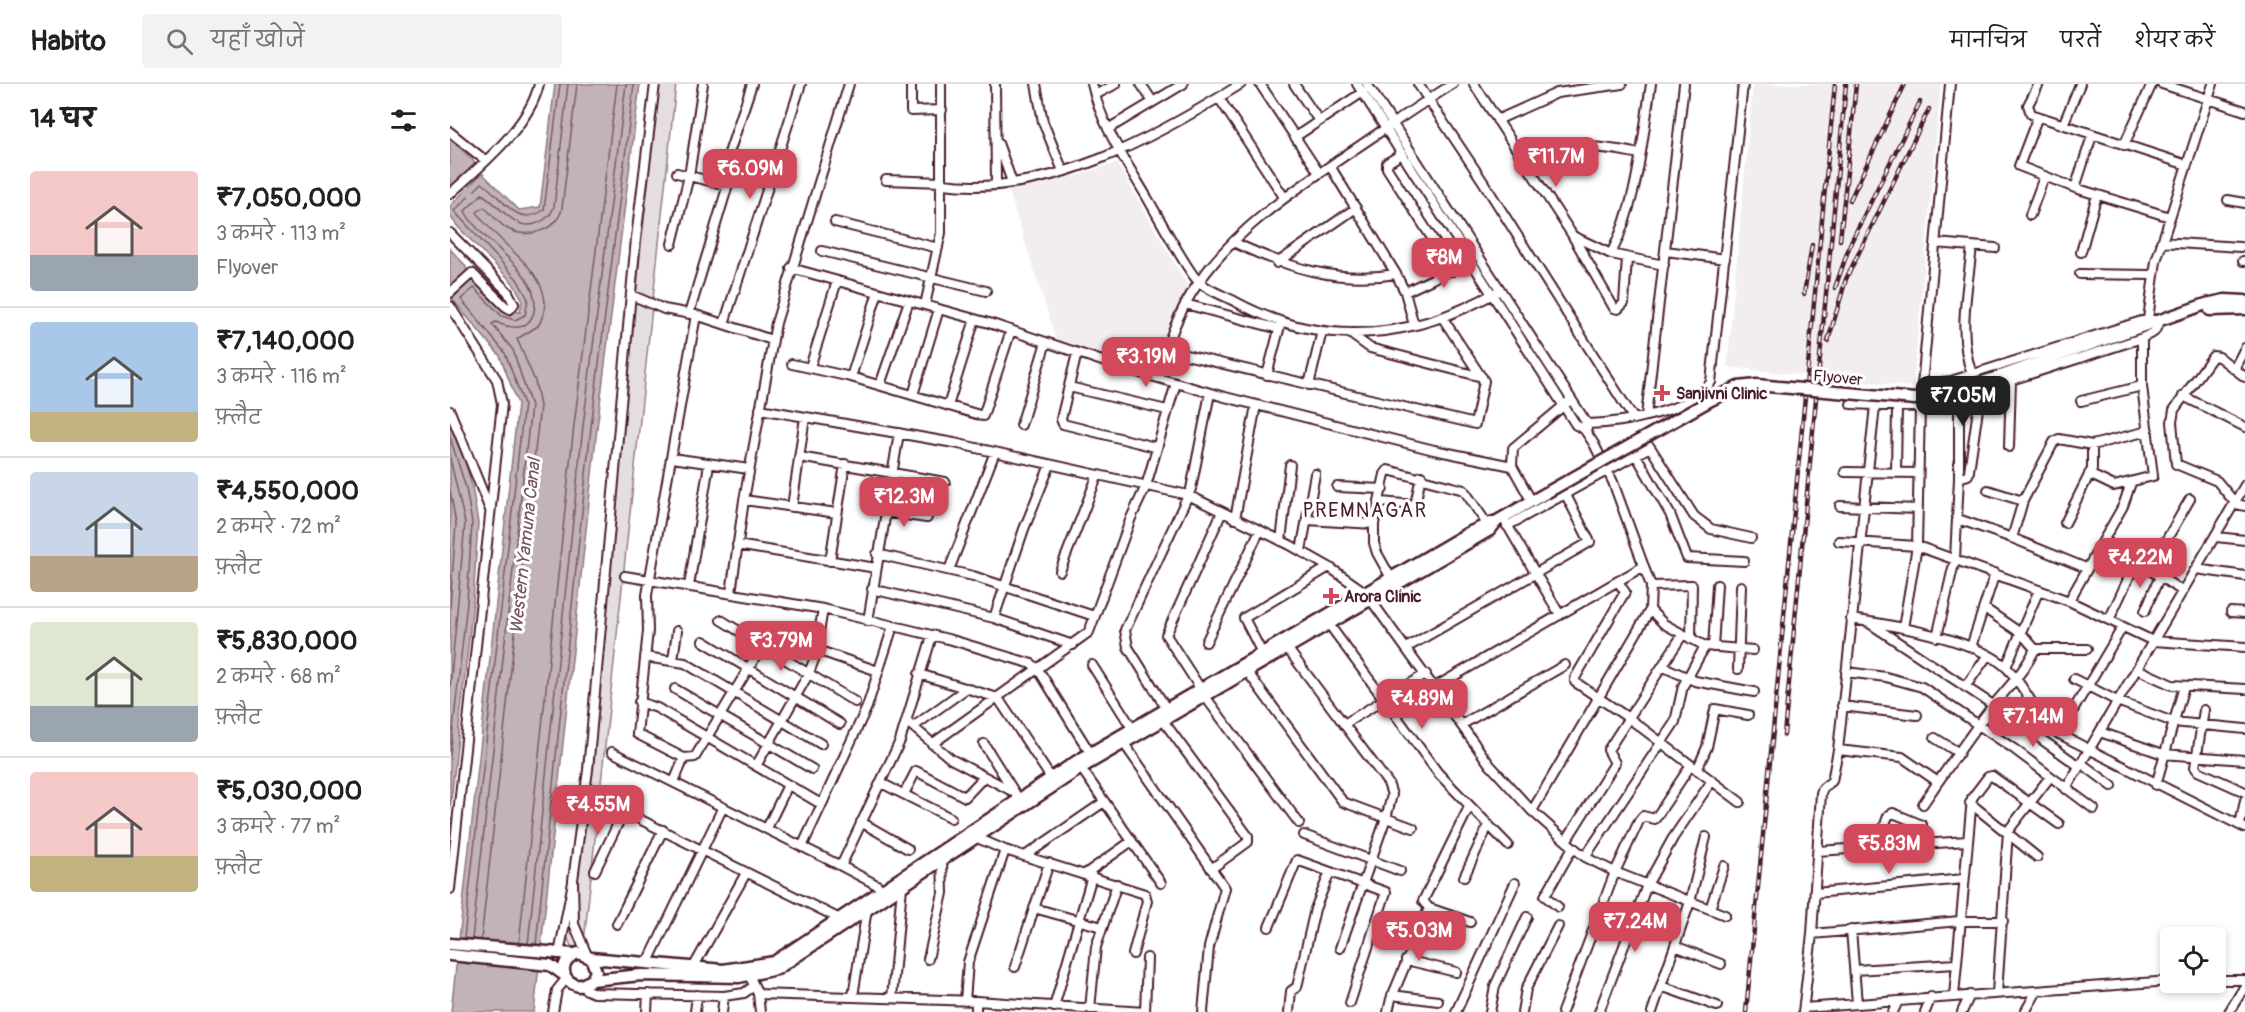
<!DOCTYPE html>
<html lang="hi">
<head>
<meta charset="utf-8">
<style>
	:root { --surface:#fff; --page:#f2f2f2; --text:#202124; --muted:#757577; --line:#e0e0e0; --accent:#d1495b }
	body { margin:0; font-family:Pangolin,"Playpen Sans Deva",sans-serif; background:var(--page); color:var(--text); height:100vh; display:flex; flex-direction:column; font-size:22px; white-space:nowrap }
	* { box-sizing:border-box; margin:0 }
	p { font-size:20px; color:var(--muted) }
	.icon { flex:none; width:33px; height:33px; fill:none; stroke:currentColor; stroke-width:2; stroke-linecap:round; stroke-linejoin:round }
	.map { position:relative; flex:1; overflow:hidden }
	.drawer { display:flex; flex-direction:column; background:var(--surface); width:450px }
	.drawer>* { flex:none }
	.buttons { position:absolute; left:1710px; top:843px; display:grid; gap:12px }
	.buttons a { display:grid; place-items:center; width:66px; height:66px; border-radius:6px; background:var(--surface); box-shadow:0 3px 9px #0003; font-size:30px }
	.price { position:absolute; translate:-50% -51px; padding:0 14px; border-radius:12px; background:var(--accent); color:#fff; font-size:20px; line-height:39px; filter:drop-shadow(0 2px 3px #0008) }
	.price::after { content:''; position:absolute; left:50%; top:36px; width:18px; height:14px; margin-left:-9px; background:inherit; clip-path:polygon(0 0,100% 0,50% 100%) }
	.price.active { background:#222; color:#fff }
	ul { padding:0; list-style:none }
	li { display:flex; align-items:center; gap:18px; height:150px; padding:0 30px }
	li+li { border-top:2px solid var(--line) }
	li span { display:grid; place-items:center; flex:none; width:168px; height:120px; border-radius:6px; color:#555 }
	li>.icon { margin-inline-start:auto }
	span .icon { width:72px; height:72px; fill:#fffc; stroke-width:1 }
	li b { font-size:26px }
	h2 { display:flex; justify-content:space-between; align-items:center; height:72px; padding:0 30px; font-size:26px }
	header { display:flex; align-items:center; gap:36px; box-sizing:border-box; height:84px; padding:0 30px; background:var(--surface); border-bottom:2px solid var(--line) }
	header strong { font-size:28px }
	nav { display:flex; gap:33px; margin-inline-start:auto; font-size:21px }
	.search { width:420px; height:54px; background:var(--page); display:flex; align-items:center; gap:15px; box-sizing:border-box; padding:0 21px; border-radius:6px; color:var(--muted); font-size:22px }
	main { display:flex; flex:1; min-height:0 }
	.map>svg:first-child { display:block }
	.built { fill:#f2eeef }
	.green { fill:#e5dee0; stroke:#987e86; stroke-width:1.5 }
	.water { fill:#c1b3b6; stroke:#91787e; stroke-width:1.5 }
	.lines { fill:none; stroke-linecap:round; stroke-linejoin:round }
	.shore { stroke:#7a5a63; stroke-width:1.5 }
	.canal { stroke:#c1b3b6; stroke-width:8 }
	.minor-casing { stroke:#4a1f2b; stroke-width:12 }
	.highway-casing { stroke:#4a1f2b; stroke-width:15 }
	.minor { stroke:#fff; stroke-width:8 }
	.highway { stroke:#fff; stroke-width:10 }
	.rail-casing { stroke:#4a1f2b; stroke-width:4.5 }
	.rail { stroke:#fff; stroke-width:2; stroke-dasharray:7; stroke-linecap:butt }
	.highway-bridge-casing { stroke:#4a1f2b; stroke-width:15; stroke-linecap:butt }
	.highway-bridge { stroke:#fff; stroke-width:10 }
	.poi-dot { fill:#d1495b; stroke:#fff; stroke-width:2 }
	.labels { text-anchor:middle; stroke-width:6; stroke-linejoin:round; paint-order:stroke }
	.street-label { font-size:16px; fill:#4a1f2b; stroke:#fff }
	.poi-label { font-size:16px; font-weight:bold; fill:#4a1f2b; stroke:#fff; text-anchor:start }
	.water-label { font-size:18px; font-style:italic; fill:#74535c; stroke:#fff }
	.quarter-label { font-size:20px; letter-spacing:1.5px; fill:#4a1f2b; stroke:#fff }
</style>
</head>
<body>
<header>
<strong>Habito</strong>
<div class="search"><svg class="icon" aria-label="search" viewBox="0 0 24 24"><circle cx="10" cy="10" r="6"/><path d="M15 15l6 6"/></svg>यहाँ खोजें</div>
<nav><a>मानचित्र</a><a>परतें</a><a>शेयर करें</a></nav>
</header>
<main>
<section class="drawer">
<h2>14 घर<svg class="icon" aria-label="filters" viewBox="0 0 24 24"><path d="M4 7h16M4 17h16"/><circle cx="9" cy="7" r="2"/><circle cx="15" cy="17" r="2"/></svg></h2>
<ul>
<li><span style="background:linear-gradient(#f6c9c9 70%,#9aa5b1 0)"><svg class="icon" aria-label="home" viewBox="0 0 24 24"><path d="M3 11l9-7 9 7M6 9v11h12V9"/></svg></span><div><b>₹7,050,000</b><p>3 कमरे · 113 m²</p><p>Flyover</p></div></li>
<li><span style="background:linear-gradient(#a9c7e8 75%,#c2b280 0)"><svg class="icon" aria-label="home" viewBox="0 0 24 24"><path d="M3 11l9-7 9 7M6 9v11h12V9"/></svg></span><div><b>₹7,140,000</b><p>3 कमरे · 116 m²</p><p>फ़्लैट</p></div></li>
<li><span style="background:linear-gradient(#c9d6e8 70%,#b9a48a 0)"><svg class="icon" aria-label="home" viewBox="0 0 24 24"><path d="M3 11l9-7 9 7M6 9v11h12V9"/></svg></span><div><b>₹4,550,000</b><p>2 कमरे · 72 m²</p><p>फ़्लैट</p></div></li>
<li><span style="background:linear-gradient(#dfe7d0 70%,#9aa5b1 0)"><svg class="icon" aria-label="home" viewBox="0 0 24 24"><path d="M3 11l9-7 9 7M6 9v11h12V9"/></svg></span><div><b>₹5,830,000</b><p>2 कमरे · 68 m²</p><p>फ़्लैट</p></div></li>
<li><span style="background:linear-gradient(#f6c9c9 70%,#c2b280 0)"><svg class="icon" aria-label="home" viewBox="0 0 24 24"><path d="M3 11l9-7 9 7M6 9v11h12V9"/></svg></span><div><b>₹5,030,000</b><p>3 कमरे · 77 m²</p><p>फ़्लैट</p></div></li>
</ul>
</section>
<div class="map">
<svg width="1795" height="928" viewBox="0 0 1795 928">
	<rect width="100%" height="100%" fill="#fff"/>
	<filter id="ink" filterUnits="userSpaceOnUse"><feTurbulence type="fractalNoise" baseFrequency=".0167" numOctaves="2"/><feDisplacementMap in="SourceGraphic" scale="12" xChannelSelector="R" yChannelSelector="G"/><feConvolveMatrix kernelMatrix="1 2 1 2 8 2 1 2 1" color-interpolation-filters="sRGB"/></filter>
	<g filter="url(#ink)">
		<path class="built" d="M1303,0H1491L1463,303L1277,283Z
			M667,79L738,203L720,236L702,288L607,258L558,105L629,91Z"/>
		<path class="green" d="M209,0H226L133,867L121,862L115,848Z"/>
		<path class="water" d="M105,0H190L147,344L84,928H1L68,320L50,272L2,215L23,194L55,227L70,228L72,215L63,199L8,143L0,132V122L32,89L69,126L90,123Z
			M0,55L23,76L25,82L0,107Z
			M0,165L15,181L18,189L0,206Z
			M0,339L10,358L22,402L28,439L23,518L0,726Z"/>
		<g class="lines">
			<path class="shore" d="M0,353L16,404L22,439L17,518L0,672
				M0,374L15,439L0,604
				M0,406L6,440L0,523
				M14,854L74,320L55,269L11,215L24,204L52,232L65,236L75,231L78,215L67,195L4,127L32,99C53,113 66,145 94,126L110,0
				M22,855L81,322L63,266L42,240L46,238C54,242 64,245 73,242C79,239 82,235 84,228C93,187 31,160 15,127L32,110C54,124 70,158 100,131L104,123L118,0
				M31,856L90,322L85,297L67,255L88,242C117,194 46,162 27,128L34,123C42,130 49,140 58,145C77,156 108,146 112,124L127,0
				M69,859L124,341L167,0
				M78,860L133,342L176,0
				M86,860L141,343L184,0"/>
			<path class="canal" d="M0,87L24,112"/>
			<defs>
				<path id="minor" d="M461,0V27L492,26
					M545,0L546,100
					M586,0L593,38L613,87
					M642,0C651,40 674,75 695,110C705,126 739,191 750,199C760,207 775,212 786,218C875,266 965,255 1050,206
					M691,0L703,18
					M810,0L869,89
					M844,0L869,37
					M907,0L1126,341L1134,345L1144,360L1163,398L1201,502L1200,526L1082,727
					M917,0L1136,338L1137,344
					M968,0L1032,96L1184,335
					M1024,0L1121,149L1164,224L1168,225L1174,219L1177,174
					M1589,0L1578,21L1581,30L1737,81
					M1712,0L1795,27
					M645,11L666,0
					M769,14L834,113
					M1588,32L1569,82L1625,104L1720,133
					M1047,36L1107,9L1172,0
					M1613,41L1630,0
					M658,45L733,0
					M0,48L36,77
					M845,53L913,8
					M548,59L562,98
					M1674,61L1702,0
					M952,70L937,79V84L1003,187
					M880,82L946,190L955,208L964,241
					M1076,82C1122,59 1140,60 1190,70
					M227,89L276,101L277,104L239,230
					M436,96L492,98
					M269,99L302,0
					M493,100C597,114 706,53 791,0
					M1625,104L1642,52
					M0,110C30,82 80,42 89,0
					M1778,116L1795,119
					M1580,131L1594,93
					M385,138L488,164
					M0,149L58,208L64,220L60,225L55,222L22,189L0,209
					M1123,152L1161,170L1214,181
					M783,158C836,183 887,200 946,190
					M1711,158L1790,163
					M1486,159L1545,164
					M222,160L239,92L253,0
					M1522,162C1518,204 1507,249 1522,290
					M372,167L536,207
					M1216,167L1275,175
					M1631,168L1647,111
					M1161,170C1188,117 1192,58 1201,0
					M1793,177H1795
					M827,179L906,124
					M341,184L539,239L670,283L771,312L984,366L1062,382
					M1630,190L1702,191
					M955,208L1020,177
					M181,211L214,225L246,231L322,256
					M735,220L829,245
					M475,221L491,149V0
					M0,222L47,296L52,320L0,805
					M246,231L197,511L198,547L187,650L234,674L245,673L312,562
					M1698,235L1706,177L1763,0
					M274,240L351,0
					M902,251L920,264L1032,293
					M715,266L1025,340L1034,297L992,233
					M627,269L611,335L613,340L705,363
					M342,280L401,293L533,332L561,246
					M360,283L387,197
					M1784,285L1795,264
					M817,291L830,242
					M401,293L428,208
					M1795,293L1769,273L1763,272L1724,326L1722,338L1726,380L1767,397L1786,420L1795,422
					M708,294C717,260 728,227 749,198C787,144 843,107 896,71C932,47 967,22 1003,0
					M430,301L459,217
					M859,301L872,247
					M619,303L717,326
					M463,311L489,225
					M1733,312L1795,343
					M1631,317L1692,302
					M1401,320L1470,323L1499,316L1692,254L1704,248L1710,237L1698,235L1501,297L1474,300
					M498,322L525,235
					M310,325L504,359L738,411L840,461L879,483L915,508L1040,681L1082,727L1116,757L1135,773L1165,788L1275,831
					M0,327L40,426
					M1196,332L1234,0
					M1138,340C1172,339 1241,328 1261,298L1293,0
					M571,341L596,258
					M1559,363L1561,296
					M1186,371L1220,430L1237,474L1294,477
					M349,373L495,398
					M222,374L299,385
					M1395,388L1468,389
					M1446,389L1447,323
					M1639,390L1664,402L1703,392L1692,302V254
					M1509,394L1518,391L1519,387L1531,305
					M887,403L933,405
					M1538,406L1573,417
					M294,416L387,429
					M931,418L965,421L971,392
					M1082,418L1062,382L1063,364L1118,318
					M1390,422L1468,425
					M342,423L355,333
					M434,428L477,434
					M785,435L806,321
					M1508,435L1562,454L1636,484
					M857,436L924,440
					M1056,439L1110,531
					M1615,439L1642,385V361
					M1057,442L1200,363L1244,432L1261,445L1301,454
					M1766,453L1795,456
					M1562,454L1573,417L1604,358L1609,355L1642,361L1698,347
					M1654,456L1732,507
					M831,457L840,381
					M1389,457L1467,462L1619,517L1703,557L1795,563
					M287,461L426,484
					M851,467L865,390
					M427,470L523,492L644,532
					M380,477L395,380
					M1746,485L1795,492
					M499,486L545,368
					M1699,486L1740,415
					M610,487L647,393
					M175,492L373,525L502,556L582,580L588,585L642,672
					M941,494L927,469L924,459V440L935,390L938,386L1014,406L1039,443
					M1169,499L1175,508L1125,594V598L1180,635L1290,718
					M239,502L259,380
					M1201,502L1242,501L1241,555
					M422,505L544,534L623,561
					M281,509L294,416L326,239L399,0
					M1619,517L1673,422L1681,399
					M1534,524L1572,550L1585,565H1637
					M1200,526L1214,540L1255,562L1303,566
					M1695,527L1709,494
					M1781,528L1795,529
					M544,534L574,445L600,381
					M1401,535C1442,541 1529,555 1558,585C1577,605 1586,633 1609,650L1795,744
					M271,536L405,618
					M1659,536L1686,478
					M418,537L449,349
					M878,539L988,689L1058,761
					M1419,539L1543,621L1629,682
					M1453,544L1467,462L1470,323L1500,0
					M1487,553L1505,475L1509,394V313
					M253,557L390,640
					M756,558L810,446
					M1263,563L1267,501
					M1521,563L1545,489
					M837,564L938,699L942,711L936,734L890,864
					M956,564L1140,458L1116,411
					M367,566L428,587
					M812,569L794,534L879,483
					M195,573L235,579L371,660
					M223,576L227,547
					M642,581L682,644
					M1214,583L1245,597L1304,608
					M1556,583L1589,506
					M1288,585L1291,502
					M1687,585L1722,601L1795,605
					M796,586L893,718L963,744
					M1396,588L1436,593L1472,603L1564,665L1644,725
					M469,590L548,614L601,694
					M1624,595L1667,617L1723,638L1795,645
					M985,603L1194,482
					M1515,603L1538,571
					M750,604L716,551L772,428
					M225,605L362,685
					M754,611L849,739
					M189,618L207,624L371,720
					M1392,622L1467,631
					M716,624L678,563L675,546L741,405L760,309
					M1754,626L1745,683L1748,687L1795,708
					M712,635L798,752V758L761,785
					M456,637L501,675L562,707
					M894,640L976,590
					M1011,641L1115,581
					M463,643L517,604
					M1650,648L1713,670L1795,676
					M1609,650L1672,544
					M1485,654L1509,669
					M673,658L775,804L759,863L753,928
					M482,660L639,548L681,434L696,402L726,299
					M534,660L568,714
					M1388,666L1452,673L1488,698
					M162,668L391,782L427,801L435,809
					M1631,679L1662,702
					M306,682L359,589L365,573L373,525
					M631,684L711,799
					M1247,686L1257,663L1265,625L1298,631
					M224,698L234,674
					M431,699L501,734
					M1706,701L1734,602
					M1616,705L1795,401
					M454,710L466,687L515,713L533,694
					M155,718L390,835
					M1520,719L1587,773
					M1473,720C1494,689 1515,658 1538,628C1554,607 1574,589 1585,565
					M1019,723L973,817L979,824L1020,838
					M411,738L458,765
					M1790,741L1795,716
					M317,744L338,701
					M854,751L950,787
					M525,753L555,766L695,810L697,817L683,870
					M1116,757L1165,679L1158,666L1233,550
					M352,763L417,623L443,542
					M1427,763L1438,732L1443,729L1472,741L1467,761
					M1368,767L1517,757
					M575,772L654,718
					M1135,773L1225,638L1233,602L1255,562
					M391,782L450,657L482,552
					M145,787L174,727
					M635,790L682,757
					M1014,793L1038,742
					M1365,809L1514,795
					M1108,823L1095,812L1123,763
					M584,824L652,843
					M1260,825L1274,782
					M167,840L213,746
					M819,843L847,776L936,808L900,919
					M1401,846L1407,919
					M1362,850L1510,837H1553
					M1225,862L1271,880
					M109,870L123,798
					M137,871L124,840L123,796L138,686L186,154L205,0
					M478,875L493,809L492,775
					M956,876L1006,888
					M197,880L273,723
					M565,883L599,779
					M243,884L296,789
					M1405,886L1506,880
					M299,891L308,910L310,928
					M1766,896H1795
					M133,901L135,905L144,909L274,912L294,909L304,902
					M1211,902L1267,922
					M1547,909L1558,747L1600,693
					M308,910L526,917L695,928
					M942,911L988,917
					M403,912L417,825
					M1504,912L1522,714L1538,693L1542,692L1609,740
					M442,914L452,803
					M515,917L518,878L555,766
					M604,923L642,792
					M1354,924L1720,897
					M640,925L646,863L667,800
					M103,928L107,906L116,895
					M197,928L198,910
					M245,928L247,911
					M272,928L274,912
					M526,928V917
					M695,928L697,874
					M839,928L841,907L847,903L865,825L880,788
					M938,928L941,915L979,824
					M1006,928L1065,799
					M1040,928L1045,902L1077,833
					M1072,928L1076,905L1108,842
					M1112,928L1165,788L1189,737L1193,732L1205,735L1241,681
					M1149,928L1197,801L1223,754L1261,698
					M1202,928L1240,818L1256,753
					M1353,928L1362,850L1371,709L1373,704L1382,697L1388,666L1425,322
					M1443,928L1448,917
					M1475,928L1481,913
					M1512,928L1520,911
					M1575,928L1587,907
					M1779,928L1795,902"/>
				<path id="highway" d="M1760,226L1795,225
					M1548,293L1756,220L1775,216L1795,217
					M0,860L123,870
					M0,871L100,881L114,891
					M141,874L273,886L324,878L627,677L1018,449L1043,438
					M142,896L146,887L141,874L128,869C109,875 109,897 129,902L142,896L191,891L289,893L327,885L631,684L1040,446L1047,437L1096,409"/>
			</defs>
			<use href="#minor" class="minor-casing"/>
			<use href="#highway" class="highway-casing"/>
			<use href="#minor" class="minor"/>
			<use href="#highway" class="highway"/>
			<defs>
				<path id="rail" d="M1400,116L1455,0
					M1390,156L1406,0
					M1385,204L1401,158L1470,18
					M1354,210L1362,161
					M1378,257L1396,195L1479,25
					M1334,651L1396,0
					M1296,928L1385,0"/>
			</defs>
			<use href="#rail" class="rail-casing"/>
			<use href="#rail" class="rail"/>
			<defs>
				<path id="highway-bridge" d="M1096,409L1261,316L1288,303L1307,301L1465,315L1496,310L1548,293"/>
			</defs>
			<use href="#highway-bridge" class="highway-bridge-casing"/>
			<use href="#highway-bridge" class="highway-bridge"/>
		</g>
	</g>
	<g class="poi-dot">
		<path d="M1209 300h6v6h6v6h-6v6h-6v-6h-6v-6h6z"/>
		<path d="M878 503h6v6h6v6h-6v6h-6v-6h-6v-6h6z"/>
	</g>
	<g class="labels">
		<g class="street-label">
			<text transform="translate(1388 293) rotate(5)" y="6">Flyover</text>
		</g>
		<g class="poi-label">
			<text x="1226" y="315">Sanjivni Clinic</text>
			<text x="894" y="518">Arora Clinic</text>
		</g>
		<g class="water-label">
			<text transform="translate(75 462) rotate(-84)" y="6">Western Yamuna Canal</text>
		</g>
		<g class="quarter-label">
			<text x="915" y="433">PREMNAGAR</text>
		</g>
	</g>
</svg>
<div class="buttons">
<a><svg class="icon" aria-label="locate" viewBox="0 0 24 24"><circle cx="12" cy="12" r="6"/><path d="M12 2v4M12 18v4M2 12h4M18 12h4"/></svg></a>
</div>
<b class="price" style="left:1106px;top:104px">₹11.7M</b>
<b class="price" style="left:300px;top:116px">₹6.09M</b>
<b class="price" style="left:994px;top:205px">₹8M</b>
<b class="price" style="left:696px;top:304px">₹3.19M</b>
<b class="price active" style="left:1513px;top:343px">₹7.05M</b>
<b class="price" style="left:454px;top:444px">₹12.3M</b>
<b class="price" style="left:1690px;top:505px">₹4.22M</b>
<b class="price" style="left:331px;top:588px">₹3.79M</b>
<b class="price" style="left:972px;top:646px">₹4.89M</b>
<b class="price" style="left:1583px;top:664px">₹7.14M</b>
<b class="price" style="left:148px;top:752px">₹4.55M</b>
<b class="price" style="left:1439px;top:791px">₹5.83M</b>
<b class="price" style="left:1185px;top:869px">₹7.24M</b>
<b class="price" style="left:969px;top:878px">₹5.03M</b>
</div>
</main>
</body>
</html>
